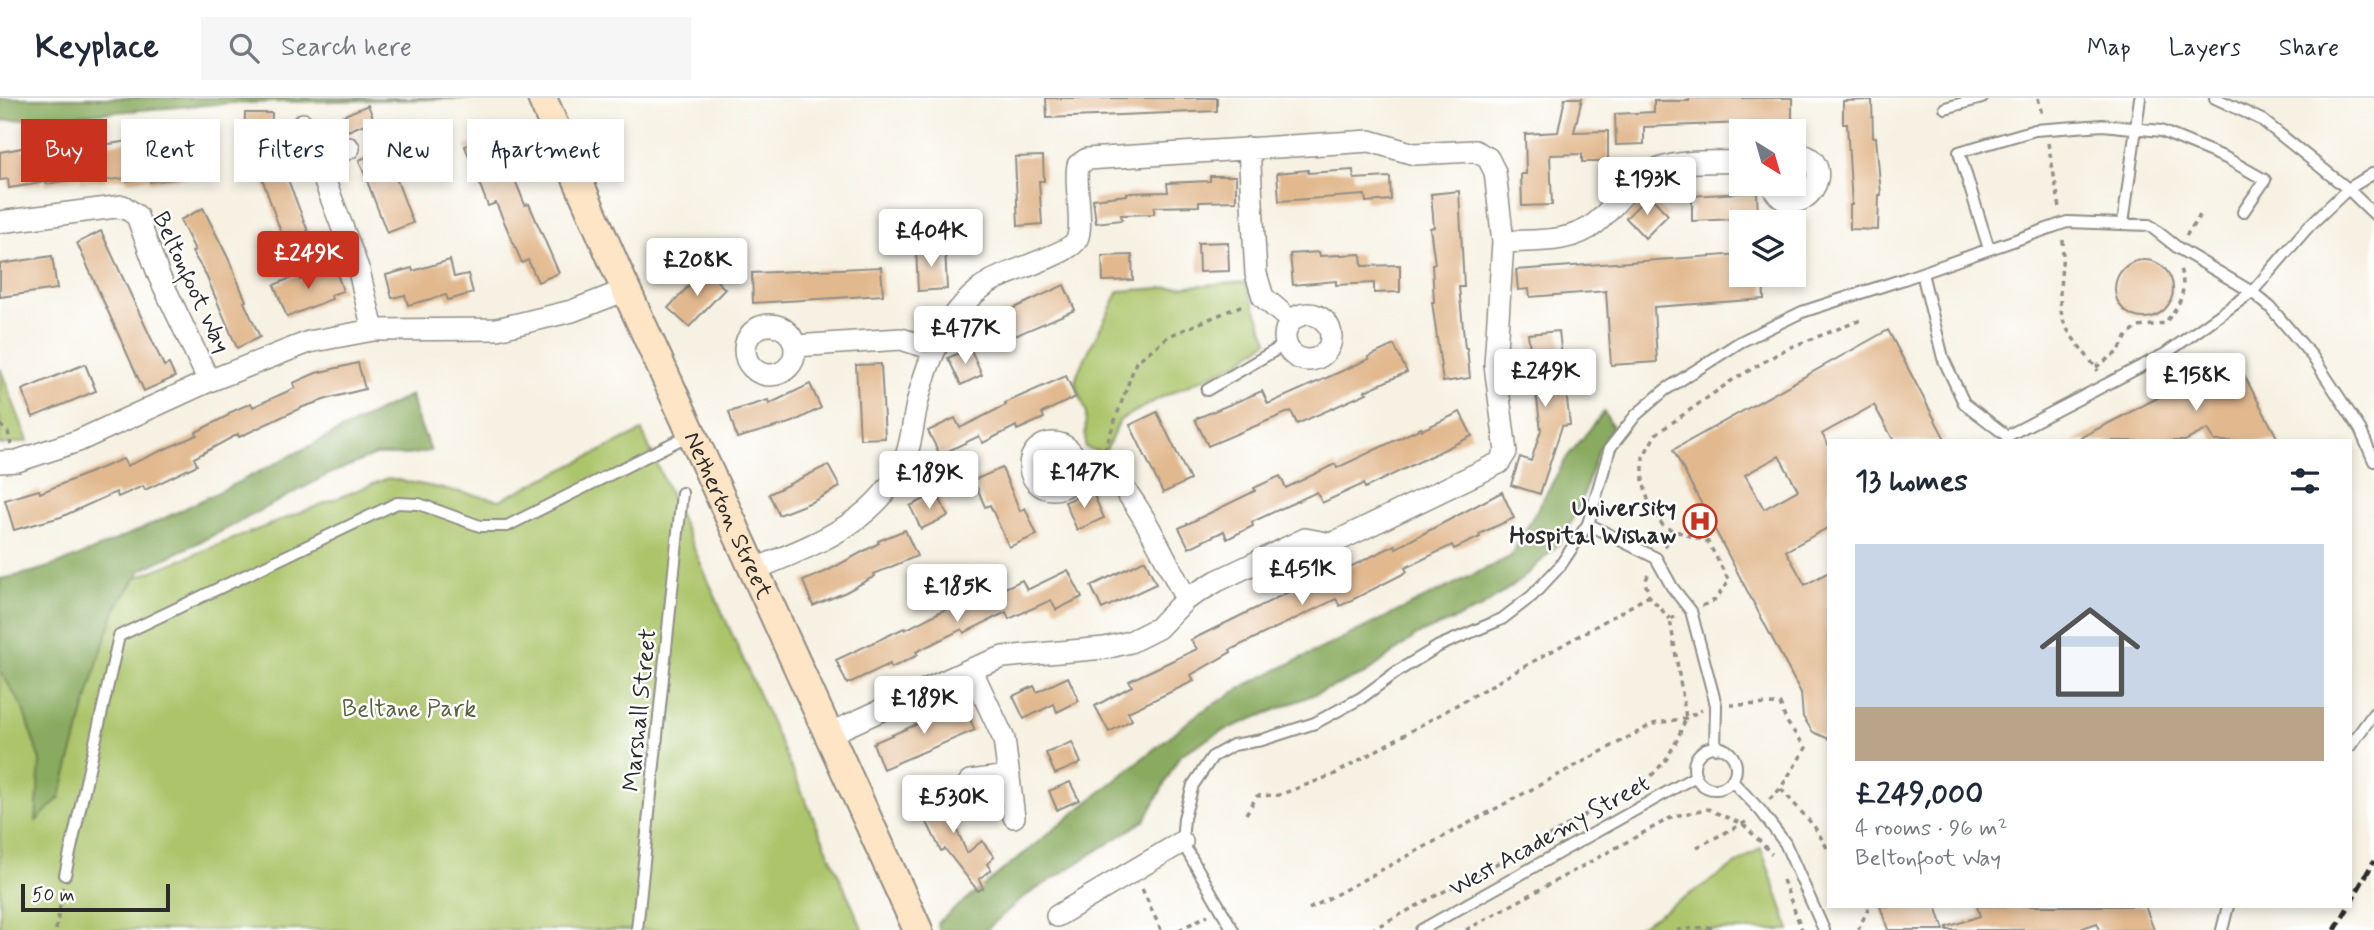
<!DOCTYPE html>
<html lang="en">
<head>
<meta charset="utf-8">
<style>
	:root { --surface:#fff; --page:#f6f6f7; --text:#1f2937; --muted:#747a83; --line:#e0e1e3; --accent:#c8321e }
	body { margin:0; font-family:Mynerve,sans-serif; background:var(--page); color:var(--text); height:100vh; display:flex; flex-direction:column; font-size:26px; white-space:nowrap }
	* { box-sizing:border-box; margin:0 }
	p { font-size:23px; color:var(--muted) }
	.icon { flex:none; width:38px; height:38px; fill:none; stroke:currentColor; stroke-width:2; stroke-linecap:round; stroke-linejoin:round }
	.map { position:relative; flex:1; overflow:hidden }
	.panel { position:absolute; left:1827px; top:341px; width:525px; height:469px; display:flex; flex-direction:column; background:var(--surface); border-radius:0px; box-shadow:0 4px 10px #0003 }
	.panel>* { flex:none }
	.hud { position:absolute; left:21px; top:21px; width:665px; height:63px; display:flex; gap:14px }
	.needle { width:46px; rotate:143deg }
	.controls { position:absolute; left:1729px; top:21px; display:grid; gap:14px }
	.controls a { display:grid; place-items:center; width:77px; height:77px; border-radius:0px; background:var(--surface); box-shadow:0 4px 10px #0003; font-size:35px }
	.scale { position:absolute; left:21px; bottom:18px; width:149px; box-sizing:border-box; padding-left:7px; border:4px solid #2b2b2b; border-top:0; font-size:19px; line-height:24px; white-space:nowrap; color:#2b2b2b; -webkit-text-stroke:5px #fff; paint-order:stroke }
	.price { position:absolute; translate:-50% -60px; padding:0 16px; border-radius:7px; background:#fff; color:#222; font-size:23px; line-height:46px; filter:drop-shadow(0 2px 4px #0008) }
	.price::after { content:''; position:absolute; left:50%; top:42px; width:21px; height:16px; margin-left:-10px; background:inherit; clip-path:polygon(0 0,100% 0,50% 100%) }
	.price.on { background:var(--accent); color:#fff }
	ul { padding:0; list-style:none }
	li { display:grid; align-content:center; gap:14px; height:371px; padding:0 28px }
	li span { display:grid; place-items:center; height:217px; border-radius:0px; color:#555 }
	li>.icon { margin-inline-start:auto }
	span .icon { width:126px; height:126px; fill:#fffc; stroke-width:1 }
	li b { font-size:30px }
	h2 { display:flex; justify-content:space-between; align-items:center; height:84px; padding:0 28px; font-size:30px }
	.tag { padding:0 24px; border-radius:0px; background:var(--surface); box-shadow:0 4px 10px #0003; font-size:24px; line-height:63px }
	.tag.on { background:var(--accent); color:#fff }
	header { display:flex; align-items:center; gap:42px; box-sizing:border-box; height:98px; padding:0 35px; background:var(--surface); border-bottom:2px solid var(--line) }
	header strong { font-size:33px }
	nav { display:flex; gap:38px; margin-inline-start:auto; font-size:24px }
	.search { width:490px; height:63px; background:var(--page); display:flex; align-items:center; gap:18px; box-sizing:border-box; padding:0 24px; border-radius:0px; color:var(--muted); font-size:26px }
	.map>svg:first-child { display:block }
	.green { fill:#acc56a; stroke:#6c784a; stroke-width:2 }
	.forest { fill:#89aa5e; stroke:#5a6a44; stroke-width:2 }
	.building { fill:#e2b98f; fill-rule:evenodd }
	.lines { fill:none; stroke-linecap:round; stroke-linejoin:round }
	.lane-casing { stroke:#908e86; stroke-width:14 }
	.street-casing { stroke:#908e86; stroke-width:24 }
	.secondary-casing { stroke:#908e86; stroke-width:32 }
	.path { stroke:#908e86; stroke-width:3.5; stroke-dasharray:5 5; stroke-linecap:butt }
	.lane { stroke:#fff; stroke-width:10 }
	.street { stroke:#fff; stroke-width:21 }
	.secondary { stroke:#fde5c5; stroke-width:28 }
	.rail { stroke:#2b2b2b; stroke-width:5; stroke-dasharray:10 5; stroke-linecap:butt }
	.labels { text-anchor:middle; stroke-width:5; stroke-linejoin:round; paint-order:stroke }
	.street-label { font-size:24px; fill:#2b2b2b; stroke:#fff }
	.poi-label { font-size:24px; font-weight:bold; fill:#2b2b2b; stroke:#fff; text-anchor:end }
	.park-label { font-size:24px; fill:#586141; stroke:#fff }
</style>
</head>
<body>
<header>
<strong>Keyplace</strong>
<div class="search"><svg class="icon" aria-label="search" viewBox="0 0 24 24"><circle cx="10" cy="10" r="6"/><path d="M15 15l6 6"/></svg>Search here</div>
<nav><a>Map</a><a>Layers</a><a>Share</a></nav>
</header>
<div class="map">
<svg width="2374" height="832" viewBox="0 0 2374 832">
	<rect width="100%" height="100%" fill="#fff"/>
	<filter id="ink" filterUnits="userSpaceOnUse"><feTurbulence type="fractalNoise" baseFrequency=".0143" numOctaves="2"/><feDisplacementMap in="SourceGraphic" scale="14" xChannelSelector="R" yChannelSelector="G"/><feConvolveMatrix kernelMatrix="1 2 1 2 8 2 1 2 1" color-interpolation-filters="sRGB"/></filter>
	<filter id="wash" filterUnits="userSpaceOnUse"><feTurbulence type="fractalNoise" baseFrequency=".00686" numOctaves="4" result="noise"/><feDisplacementMap in="SourceGraphic" scale="28" xChannelSelector="R" yChannelSelector="G"/><feGaussianBlur stdDeviation="1.57" result="paint"/><feColorMatrix in="noise" values="0 0 0 0 0 0 0 0 0 0 0 0 0 0 0 0 0 1.4 0 .05"/><feComposite in="paint" operator="in"/></filter>
	<g filter="url(#wash)">
		<rect width="100%" height="100%" fill="#f6f1e2"/>
		<path class="green" d="M1245,184L1268,243L1238,265L1158,301L1120,322L1104,356L1085,349L1086,314L1075,284L1079,272L1119,193Z
			M0,270L28,343L0,347Z
			M642,333L863,832H0V500L94,496L388,380L500,402Z
			M1761,750L1790,832H1634Z"/>
		<path class="forest" d="M0,0H485L232,5L0,23Z
			M411,297L415,315L431,353L407,357H375L327,377L224,432L141,472L116,510L98,563L60,699L36,723L40,663L22,608L0,573V481C55,472 103,448 154,425C241,385 325,339 411,297Z
			M1604,314L1613,329L1598,353L1582,402L1561,444L1521,482L1479,511L1417,537L1365,576L1220,634L1180,657L1145,722L1021,801L986,832H939L937,825L1199,615L1248,586L1510,459L1567,359Z"/>
		<g id="blocks">
			<path class="building" d="M1046,0H1217V13L1047,20Z
				M1565,0H1582L1574,34L1608,33V64H1582V56L1550,57L1552,107L1522,108L1521,76H1526L1525,36L1558,34Z
				M1689,0H1792V23L1644,29V46L1616,47L1615,16L1654,14V3H1689Z
				M1872,2L1873,39H1876L1881,97H1879L1878,132L1850,131V107H1852L1847,26H1843V3Z
				M368,7L374,22L348,33L342,18Z
				M245,15H272L271,35L283,67L255,71L244,41Z
				M497,36L525,107L529,106L559,175L538,184L528,162L522,165L496,105L488,108L465,48Z
				M213,39L218,76L150,84L149,80L127,83L126,80L81,85L80,81L46,86L38,68L41,85L9,90L8,81L0,82V54L22,50L23,53L70,46V48L101,45L102,47L137,42L138,48Z
				M385,51L413,125L387,135L359,62Z
				M1043,58L1044,83H1039L1042,126L1018,128L1015,59Z
				M283,69L309,136L285,146L262,80Z
				M1308,72V75L1353,72L1354,81L1390,79L1391,102L1366,104L1365,97L1279,103L1277,75Z
				M1210,78H1236V103L1199,104V108L1154,109V116L1121,117L1122,122L1096,125L1093,101L1127,97V95L1168,94L1167,85L1210,83Z
				M1459,93L1464,189H1459L1465,250H1467L1470,280L1443,284L1432,204H1434L1432,166H1435L1430,130L1434,129L1431,96Z
				M1757,94L1758,120L1692,123V98Z
				M1649,97L1668,117L1645,140L1626,120Z
				M203,110L229,162L246,203L244,204L260,239L237,250L205,175L192,154L195,152L180,122Z
				M101,133L164,268L169,266L175,279L144,293L77,145Z
				M1228,144L1229,173L1199,174L1198,145Z
				M945,149L947,191L918,193L916,150Z
				M1319,154L1320,158L1361,156L1362,168L1400,167V194L1374,195V185L1336,187V183L1293,187L1290,156Z
				M1741,156V177H1763L1764,201L1654,209L1657,264L1611,267L1606,193L1530,199L1529,191L1518,192L1516,172Z
				M1132,157L1133,182L1103,183L1102,158Z
				M52,158L57,191L0,199V166Z
				M2115 191a29 29 0 1 1 58 0a29 29 0 1 1-58 0Z
				M450,162L454,179L468,176L473,195L448,202L446,197L408,207L405,197L392,200L386,177L412,170L413,173Z
				M881,169L883,197L753,205L752,175Z
				M335,170L343,193L331,197L332,201L287,219L274,187L298,177L300,182Z
				M705,171L725,191L689,229L668,210Z
				M1064,187L1075,212L1005,242L995,219Z
				M1888,232L1946,343H1894L1874,307L1822,336L1829,348V429L1786,453L1805,487L1829,474V641L1813,634L1803,619L1801,595L1673,352ZM1779,358L1798,392L1764,411L1745,377Z
				M1559,233L1570,327L1562,328L1540,396L1511,387L1520,359L1531,363L1541,332L1534,279L1552,271L1533,273L1528,236Z
				M1394,247L1407,274L1365,293L1367,295L1297,326L1291,313L1208,348L1195,321L1262,293L1268,306L1369,261L1368,259Z
				M970,250L982,277L961,287L948,260Z
				M2235,260L2279,343H2215L2208,331L2185,343H2074Z
				M358,265L365,291L330,300L303,309L239,339L238,336L194,360L197,367L145,392L143,388L118,399L116,394L61,419L14,432L5,402L39,392L40,395L123,361L127,368L197,337L196,334L229,317V315L251,305L253,309L295,290L293,285L316,275Z
				M85,266L96,293L33,319L22,292Z
				M881,266L885,340L860,341L856,267Z
				M1066,278L1076,299L1042,315L1044,320L1017,332L1016,328L983,345L979,338L940,357L928,333L955,320L960,330L1006,307L1005,305Z
				M810,286L821,310L793,324L737,340L729,314L768,302L769,306Z
				M1157,314L1190,382L1163,395L1130,327Z
				M1460,314L1472,338L1365,390L1363,386L1322,405L1317,394L1252,424L1253,428L1227,441L1224,433L1189,450L1179,430L1255,393L1254,390L1280,378L1286,390L1335,366L1337,370L1421,330L1422,332Z
				M828,367L840,389L814,403L779,417L769,396Z
				M1002,370L1020,413L1025,410L1037,437L1009,449L990,407L985,409L974,382Z
				M1092,393L1104,420L1077,432L1065,404Z
				M1502,394L1514,420L1479,436L1480,439L1454,451L1452,447L1405,470L1407,474L1340,508L1336,501L1230,552L1231,554L1191,577L1194,583L1128,614L1132,622L1109,634L1095,608L1132,588L1129,583L1197,551L1191,542L1307,485L1309,489L1395,447L1396,450Z
				M937,395L948,418L921,431L910,408Z
				M905,432L917,458L874,476L875,478L846,494L813,508L803,483L827,473L879,445L878,443Z
				M1145,462L1156,486L1102,511L1091,488Z
				M1068,472L1082,499L1056,512L1051,502L1009,521L1006,514L964,535L962,531L916,554L918,557L891,570L890,566L847,586L836,562L904,530L905,532L977,495L980,502L1022,482L1027,492Z
				M1068,579L1079,603L1057,614L1054,606L1024,621L1013,598L1034,588L1037,594Z
				M962,604L975,632L883,671L873,645L941,616L940,614Z
				M1072,644L1081,665L1055,676L1046,655Z
				M1070,684L1079,702L1057,712L1049,693Z
				M934,688L940,698L950,693L958,709L949,714L967,755L982,743L994,759L987,766L991,772L979,781L983,790L978,793L945,751L941,753L914,698Z
				M1880,808H1936L1944,832H1888Z
				M1977,808H2145L2154,832H2100L2097,825L2077,832H1947V829L1980,818Z"/>
		</g>
	</g>
	<g filter="url(#ink)">
		<use href="#blocks" fill-opacity="0" stroke="#908e86" stroke-width="2"/>
		<g class="lines">
			<defs>
				<path id="lane" d="M2215,0L2262,22L2348,91L2374,116
					M1945,10L1982,0
					M2123,126L2140,0
					M1989,151L1959,54L2035,32L2103,27L2161,33L2226,60L2265,82L2243,114
					M1922,175L1943,260L1964,305L2007,338L2165,256L2252,194L2309,128L2348,91L2374,75
					M1207,292L1286,246
					M1588,426L1656,460L1672,489L1691,513L1716,607L1715,650
					M2350,648L2374,615
					M1694 670a21 21 0 1 1 42 0a21 21 0 1 1-42 0Z
					M1732,683L1760,712L1785,745L1824,832
					M65,777L119,538L397,405L419,406L480,428H507L691,336
					M637,832L682,395
					M1233,832L1182,744L1184,720L1193,687L1212,659L1233,647L1262,642L1315,625L1361,600L1398,573L1439,548L1502,521L1532,498L1560,468L1588,426L1610,350L1636,317L1665,292L1740,244L1802,214L1904,181L2067,124L2149,127L2178,150L2252,194L2270,209L2312,258L2360,331L2374,363
					M1421,832L1696,678
					M2222,832L2228,808"/>
				<path id="street" d="M303,26L359,173L373,232
					M1249,50L1256,176L1263,199L1291,223
					M318,64L349,50
					M1771,86C1796,137 1848,62 1794,55
					M0,124L123,108L137,118L159,178L209,283
					M1503,144C1533,142 1571,146 1596,125C1616,108 1630,82 1656,72C1683,61 1713,64 1741,64
					M1285 239a23 23 0 1 1 46 0a23 23 0 1 1-46 0Z
					M745 252a25 25 0 1 1 50 0a25 25 0 1 1-50 0Z
					M795,248L901,241L933,251
					M1030 368a23 23 0 1 1 46 0a23 23 0 1 1-46 0Z
					M0,364L17,363L78,343L209,283L309,244L373,232L497,231L572,213L626,192
					M1076,371C1089,371 1101,371 1112,379C1137,397 1170,471 1186,501
					M753,472C813,447 881,424 906,358C912,342 913,323 917,306C925,272 936,242 957,214C965,204 978,192 988,185C1007,173 1071,156 1077,141C1084,127 1074,87 1078,67L1087,61L1370,43L1414,56L1475,53L1488,60L1495,74L1503,144L1495,267L1506,354L1499,365L1331,446L1305,441L1217,483L1186,501L1158,530L1130,544L1105,550L1003,559L971,571L827,637
					M971,571L1004,641L1014,719
					M970,683L1009,678
					M1057,818L1182,744"/>
				<g id="secondary">
					<path id="s1" d="M542,0L617,172L918,832"/>
				</g>
			</defs>
			<use href="#lane" class="lane-casing"/>
			<use href="#street" class="street-casing"/>
			<use href="#secondary" class="secondary-casing"/>
			<path class="path" d="M2038,0L2042,17
				M2048,45L2060,110
				M2186,138L2202,114
				M2063,142C2064,169 2054,205 2066,229C2075,245 2088,258 2098,273
				M2096,269L2118,254L2127,238L2138,229L2165,225C2181,205 2188,193 2179,168
				M0,327L8,334L11,346
				M1104,353L1136,264L1169,238L1245,206
				M1664,449L1677,434
				M1648,477L1645,484L1649,498L1670,521
				M1702,508L1715,502L1729,483L1708,444L1664,429L1650,409L1643,383V359L1656,336L1731,283L1788,250L1861,222
				M1730,607L1780,606L1786,623L1806,650L1780,691L1769,702
				M1781,691L1814,728L1829,753
				M1246,716L1257,698L1279,697L1333,677L1649,498
				M1697,749L1748,723
				M1783,782L1802,832
				M1142,791L1161,832
				M1309,811L1653,626L1686,620L1702,612
				M56,832L63,789
				M1179,832L1208,817
				M1371,832L1551,737L1652,677L1666,662L1677,642L1686,620L1670,521L1675,519
				M1466,832L1674,718L1708,711L1744,727L1772,756
				M1677,832L1708,829L1719,832
				M1858,832L1868,811L1867,808"/>
			<use href="#lane" class="lane"/>
			<use href="#street" class="street"/>
			<use href="#secondary" class="secondary"/>
			<path class="rail" d="M2350,805L2374,763
				M2335,832L2349,808"/>
		</g>
	</g>
	<defs>
		<symbol id="hospital-ring" viewBox="-11 -11 22 22"><circle r="9.5" fill="#fff" stroke="#c8321e" stroke-width="1.5"/><path d="M-5-5h3v3.5h4V-5h3V5h-3V1.5h-4V5h-3Z" fill="#c8321e"/></symbol>
	</defs>
	<g fill-rule="evenodd">
		<use href="#hospital-ring" x="1681" y="404" width="38" height="38"/>
	</g>
	<g class="labels">
		<g class="street-label">
			<text transform="translate(192 184) rotate(65)" y="8">Beltonfoot Way</text>
			<text dy="8" stroke="none"><textPath href="#s1" startOffset="457">Netherton Street</textPath></text>
			<text transform="translate(639 612) rotate(-84)" y="8">Marshall Street</text>
			<text transform="translate(1549 737) rotate(-29)" y="8">West Academy Street</text>
		</g>
		<g class="poi-label">
			<text x="1676" y="417">University<tspan x="1676" dy="28">Hospital Wishaw</tspan></text>
		</g>
		<g class="park-label">
			<text x="409" y="618">Beltane Park</text>
		</g>
	</g>
</svg>
<div class="controls">
<a><svg class="needle" viewBox="-14 -14 28 28"><path d="M0-13l5 13h-10z" fill="#e53935"/><path d="M0 13l5-13h-10z" fill="#747a83"/></svg></a>
<a><svg class="icon" aria-label="layers" viewBox="0 0 24 24"><path d="M12 4l9 5-9 5-9-5zM3 14l9 5 9-5"/></svg></a>
</div>
<div class="scale">50 m</div>
<b class="price" style="left:1647px;top:119px">£193K</b>
<b class="price" style="left:931px;top:171px">£404K</b>
<b class="price on" style="left:308px;top:193px">£249K</b>
<b class="price" style="left:697px;top:200px">£208K</b>
<b class="price" style="left:965px;top:268px">£477K</b>
<b class="price" style="left:1545px;top:311px">£249K</b>
<b class="price" style="left:2196px;top:315px">£158K</b>
<b class="price" style="left:1084px;top:412px">£147K</b>
<b class="price" style="left:929px;top:413px">£189K</b>
<b class="price" style="left:1302px;top:509px">£451K</b>
<b class="price" style="left:957px;top:526px">£185K</b>
<b class="price" style="left:924px;top:638px">£189K</b>
<b class="price" style="left:953px;top:737px">£530K</b>
<div class="hud">
<a class="tag on">Buy</a>
<a class="tag">Rent</a>
<a class="tag">Filters</a>
<a class="tag">New</a>
<a class="tag">Apartment</a>
</div>
<section class="panel">
<h2>13 homes<svg class="icon" aria-label="filters" viewBox="0 0 24 24"><path d="M4 7h16M4 17h16"/><circle cx="9" cy="7" r="2"/><circle cx="15" cy="17" r="2"/></svg></h2>
<ul>
<li><span style="background:linear-gradient(#c9d6e8 75%,#b9a48a 0)"><svg class="icon" aria-label="home" viewBox="0 0 24 24"><path d="M3 11l9-7 9 7M6 9v11h12V9"/></svg></span><div><b>£249,000</b><p>4 rooms · 96 m²</p><p>Beltonfoot Way</p></div></li>
</ul>
</section>
</div>
</body>
</html>
